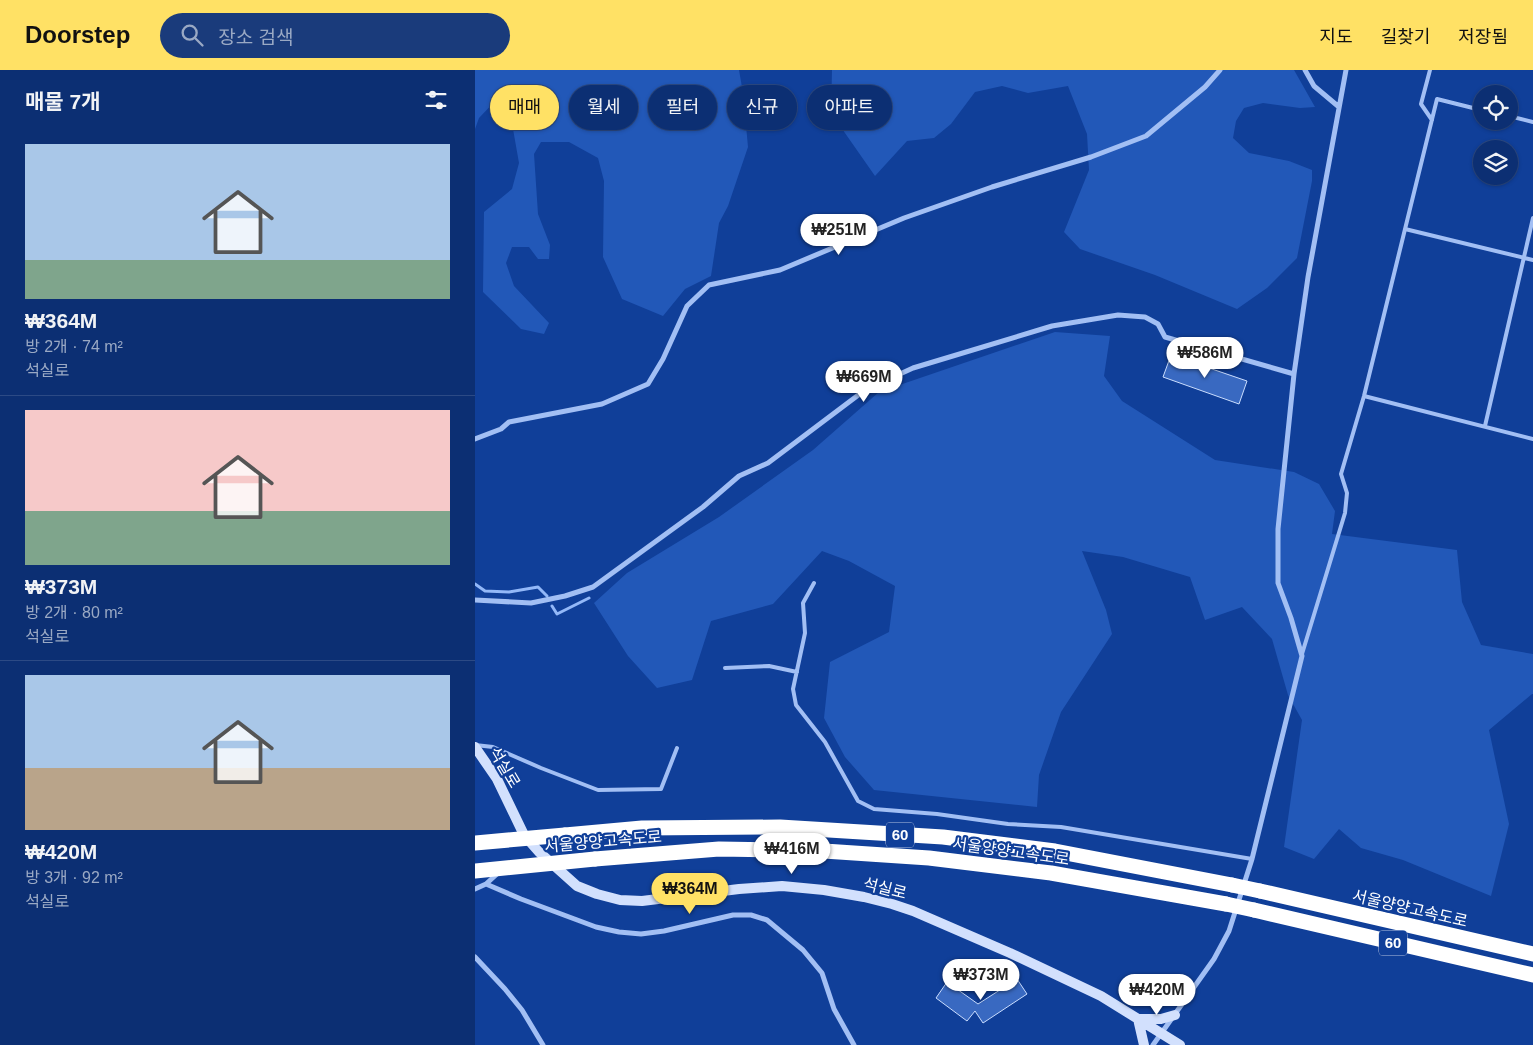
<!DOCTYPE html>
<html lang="ko">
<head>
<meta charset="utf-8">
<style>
	:root { --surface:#0c2f73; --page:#1a3b7b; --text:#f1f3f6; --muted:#9aa9c4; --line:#2c4a85; --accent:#ffe165 }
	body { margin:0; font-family:Helvetica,"Noto Sans KR",sans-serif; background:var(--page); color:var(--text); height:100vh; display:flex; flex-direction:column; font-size:19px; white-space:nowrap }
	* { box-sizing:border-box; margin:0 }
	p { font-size:16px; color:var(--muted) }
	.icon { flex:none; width:28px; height:28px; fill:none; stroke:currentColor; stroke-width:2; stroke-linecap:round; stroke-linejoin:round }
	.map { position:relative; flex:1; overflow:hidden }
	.drawer { display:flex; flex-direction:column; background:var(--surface); width:475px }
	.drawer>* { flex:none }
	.hud { position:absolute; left:15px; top:15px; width:475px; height:45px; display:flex; gap:10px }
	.fabs { position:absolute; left:998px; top:15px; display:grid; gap:10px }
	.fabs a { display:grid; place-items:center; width:45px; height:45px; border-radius:50%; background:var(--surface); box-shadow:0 1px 4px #0004,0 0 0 1px var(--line); font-size:25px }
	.price { position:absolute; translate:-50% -42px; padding:0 11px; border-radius:18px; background:#fff; color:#222; font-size:16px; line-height:32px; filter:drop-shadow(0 1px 2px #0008) }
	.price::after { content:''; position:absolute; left:50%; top:30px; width:15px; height:11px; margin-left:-8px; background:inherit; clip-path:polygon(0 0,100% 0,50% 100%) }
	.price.selected { background:var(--accent); color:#111 }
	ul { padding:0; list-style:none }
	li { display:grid; align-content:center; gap:10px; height:265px; padding:0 25px }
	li+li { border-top:1px solid var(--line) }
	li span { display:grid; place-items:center; height:155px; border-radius:0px; color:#555 }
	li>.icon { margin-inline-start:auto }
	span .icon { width:90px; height:90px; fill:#fffc; stroke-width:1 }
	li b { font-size:21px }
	h2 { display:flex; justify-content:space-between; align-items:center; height:60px; padding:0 25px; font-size:21px }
	.chip { padding:0 18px; border-radius:22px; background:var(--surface); box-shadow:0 1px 4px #0004,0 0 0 1px var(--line); font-size:18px; line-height:45px }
	.chip.selected { background:var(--accent); color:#111 }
	header { display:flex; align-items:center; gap:30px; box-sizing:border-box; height:70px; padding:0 25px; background:var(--accent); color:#111 }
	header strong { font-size:24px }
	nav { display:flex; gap:28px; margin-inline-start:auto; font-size:18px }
	.search { width:350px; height:45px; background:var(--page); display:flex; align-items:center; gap:12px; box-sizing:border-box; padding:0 18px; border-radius:28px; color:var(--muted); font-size:19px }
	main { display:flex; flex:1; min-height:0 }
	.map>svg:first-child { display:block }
	.green { fill:#2258b8 }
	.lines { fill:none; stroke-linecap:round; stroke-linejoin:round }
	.stream { stroke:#93b8f8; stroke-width:3 }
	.building { fill:#3969c1; stroke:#caddfe }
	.service { stroke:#a2bff4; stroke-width:4 }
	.minor { stroke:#a2bff4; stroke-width:5 }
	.secondary { stroke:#d2e0fd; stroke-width:10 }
	.motorway { stroke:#fff; stroke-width:15 }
	.motorway-bridge { stroke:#fff; stroke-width:15 }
	.labels { text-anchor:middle; stroke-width:4.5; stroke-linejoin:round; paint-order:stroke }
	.shield { fill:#103f99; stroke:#b7c5e0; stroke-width:1 }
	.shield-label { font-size:15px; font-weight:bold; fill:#fff }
	.street-label { font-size:16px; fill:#fff; stroke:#103f99 }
</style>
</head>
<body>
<header>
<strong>Doorstep</strong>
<div class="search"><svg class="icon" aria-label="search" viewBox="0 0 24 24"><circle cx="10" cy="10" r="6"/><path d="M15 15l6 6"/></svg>장소 검색</div>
<nav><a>지도</a><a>길찾기</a><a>저장됨</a></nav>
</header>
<main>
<section class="drawer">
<h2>매물 7개<svg class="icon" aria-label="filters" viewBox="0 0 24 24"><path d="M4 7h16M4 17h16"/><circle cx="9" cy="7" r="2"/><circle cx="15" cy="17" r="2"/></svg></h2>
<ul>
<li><span style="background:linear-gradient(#a9c7e8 75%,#7fa58c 0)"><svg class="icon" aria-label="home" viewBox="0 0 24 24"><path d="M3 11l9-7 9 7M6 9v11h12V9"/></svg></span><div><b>₩364M</b><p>방 2개 · 74 m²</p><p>석실로</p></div></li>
<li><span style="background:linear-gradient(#f6c9c9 65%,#7fa58c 0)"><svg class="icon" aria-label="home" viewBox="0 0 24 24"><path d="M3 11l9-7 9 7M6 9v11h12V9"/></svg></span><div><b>₩373M</b><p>방 2개 · 80 m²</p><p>석실로</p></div></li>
<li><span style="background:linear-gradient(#a9c7e8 60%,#b9a48a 0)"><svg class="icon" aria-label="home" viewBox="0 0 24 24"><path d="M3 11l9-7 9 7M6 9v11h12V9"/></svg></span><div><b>₩420M</b><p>방 3개 · 92 m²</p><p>석실로</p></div></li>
</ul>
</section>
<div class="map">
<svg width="1058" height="975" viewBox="0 0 1058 975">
	<rect width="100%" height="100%" fill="#103f99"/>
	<path class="green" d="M0,0H264L268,23L273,77L253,136L244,153L236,206L210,219L188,246L147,229L128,187L129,111L123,88L94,72H66L59,84L63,144L75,175L74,189H63L54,177H37L31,193L39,216L74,253L69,264L46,259L8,222L9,142L37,119L44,93L38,59L24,27L4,48L0,59Z
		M357,0H819L840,37L825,38L788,33L769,38L761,51L758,68L774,83L814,91L837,100V111L822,188L792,218L762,239L680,205L605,179L589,162L614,100L612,64L593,16L553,23L527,16L500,22L476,54L459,68L432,71L400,106L356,43Z
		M580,262L635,266L629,306L647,331L740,390L819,402L844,414L860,441L857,464L982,480L987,532L1006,575L1058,584V624H1057L1014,660L1034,754L1016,826L928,790L886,778L864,759L839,789L809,777L827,650L813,625L797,569L767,537L730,550L715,507L648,487L607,481L631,540L637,564L586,642L564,705L562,737L399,720L370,687L349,648L355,592L414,562L420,516L374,491L347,481L298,534L236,551L217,610L182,618L153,586L119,533L152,503L244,447L338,380L404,322Z"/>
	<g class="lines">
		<path class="stream" d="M0,514L10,521L34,522L63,517L72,526
			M77,536L82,544L114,528"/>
	</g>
	<path class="building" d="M696,285L772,311L764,334L688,307Z
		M542,909L552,924L508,953L500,941L492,951L461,928L472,912L503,934Z"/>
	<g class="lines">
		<path class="service" d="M955,0L946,34L957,50
			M1034,46L1058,52
			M930,159L1058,190
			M889,326L1058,369
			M1010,356L1058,148
			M339,513L328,533L330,563L318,619L321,635L350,672L383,731L399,739L462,744L533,754L586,757L777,789
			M827,584L870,443L872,423L866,404L889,326L962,29L1006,40
			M250,598L294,596L322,602
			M0,675L18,677L66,698L123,720L186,719L202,678"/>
		<path class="minor" d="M830,0L839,16L864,37
			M0,369L26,359L34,352L127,334L173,314L188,289L212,236L234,215L305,200L429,148L517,117L616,87L671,66L730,17L745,0
			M0,530L56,533L90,526L118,517L228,437L264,406L293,393L390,320L438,298L577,256L643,245L670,247L683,254L690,267L819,304
			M23,803L11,814L46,829L121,857L144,862L166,864L189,861L258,845H276L292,850L328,880L347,903L359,939L379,975
			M0,819L11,814
			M0,887L30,919L47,940L68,975
			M678,975L739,889L754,861L777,789L827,586L816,548L803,513V459L819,304L833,207L871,0"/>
		<path class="secondary" d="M0,677L22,709L49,765L64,782L102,816L122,824L145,830L167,831L264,819L307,816L349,820L389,827L417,834L438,841L535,883L626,926L705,975
			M663,949L669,975
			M664,949H686L700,945"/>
		<path class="motorway" d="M90,765L167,758L305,757L468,767L580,781L757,815
			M120,789L244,779L349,781L454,788L576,803L751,834
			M785,821L1058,884
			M779,840L1058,905"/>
		<path class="motorway-bridge" d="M0,773L90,765
			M0,801L120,789
			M757,815L785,821
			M751,834L779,840"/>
	</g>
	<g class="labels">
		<g class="shield">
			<rect x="411" y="752.5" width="28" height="25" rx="4"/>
			<rect x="904" y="860.5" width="28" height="25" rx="4"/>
		</g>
		<g class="shield-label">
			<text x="425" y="770">60</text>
			<text x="918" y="878">60</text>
		</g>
		<g class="street-label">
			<text transform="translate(30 697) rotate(59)" y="6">석실로</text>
			<text transform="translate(128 771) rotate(-5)" y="6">서울양양고속도로</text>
			<text transform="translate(536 781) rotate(8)" y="6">서울양양고속도로</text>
			<text transform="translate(410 818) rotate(14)" y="6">석실로</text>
			<text transform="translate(935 838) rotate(13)" y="6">서울양양고속도로</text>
		</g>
	</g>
</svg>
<div class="fabs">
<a><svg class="icon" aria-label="locate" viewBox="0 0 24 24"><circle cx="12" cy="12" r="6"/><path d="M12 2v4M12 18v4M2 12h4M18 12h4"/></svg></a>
<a><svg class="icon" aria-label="layers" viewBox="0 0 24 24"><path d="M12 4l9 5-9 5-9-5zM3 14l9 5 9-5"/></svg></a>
</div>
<b class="price" style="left:364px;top:186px">₩251M</b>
<b class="price" style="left:730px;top:309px">₩586M</b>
<b class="price" style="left:389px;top:333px">₩669M</b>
<b class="price" style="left:317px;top:805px">₩416M</b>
<b class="price selected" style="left:215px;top:845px">₩364M</b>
<b class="price" style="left:506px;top:931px">₩373M</b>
<b class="price" style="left:682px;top:946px">₩420M</b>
<div class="hud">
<a class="chip selected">매매</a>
<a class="chip">월세</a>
<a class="chip">필터</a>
<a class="chip">신규</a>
<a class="chip">아파트</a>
</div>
</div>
</main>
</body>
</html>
